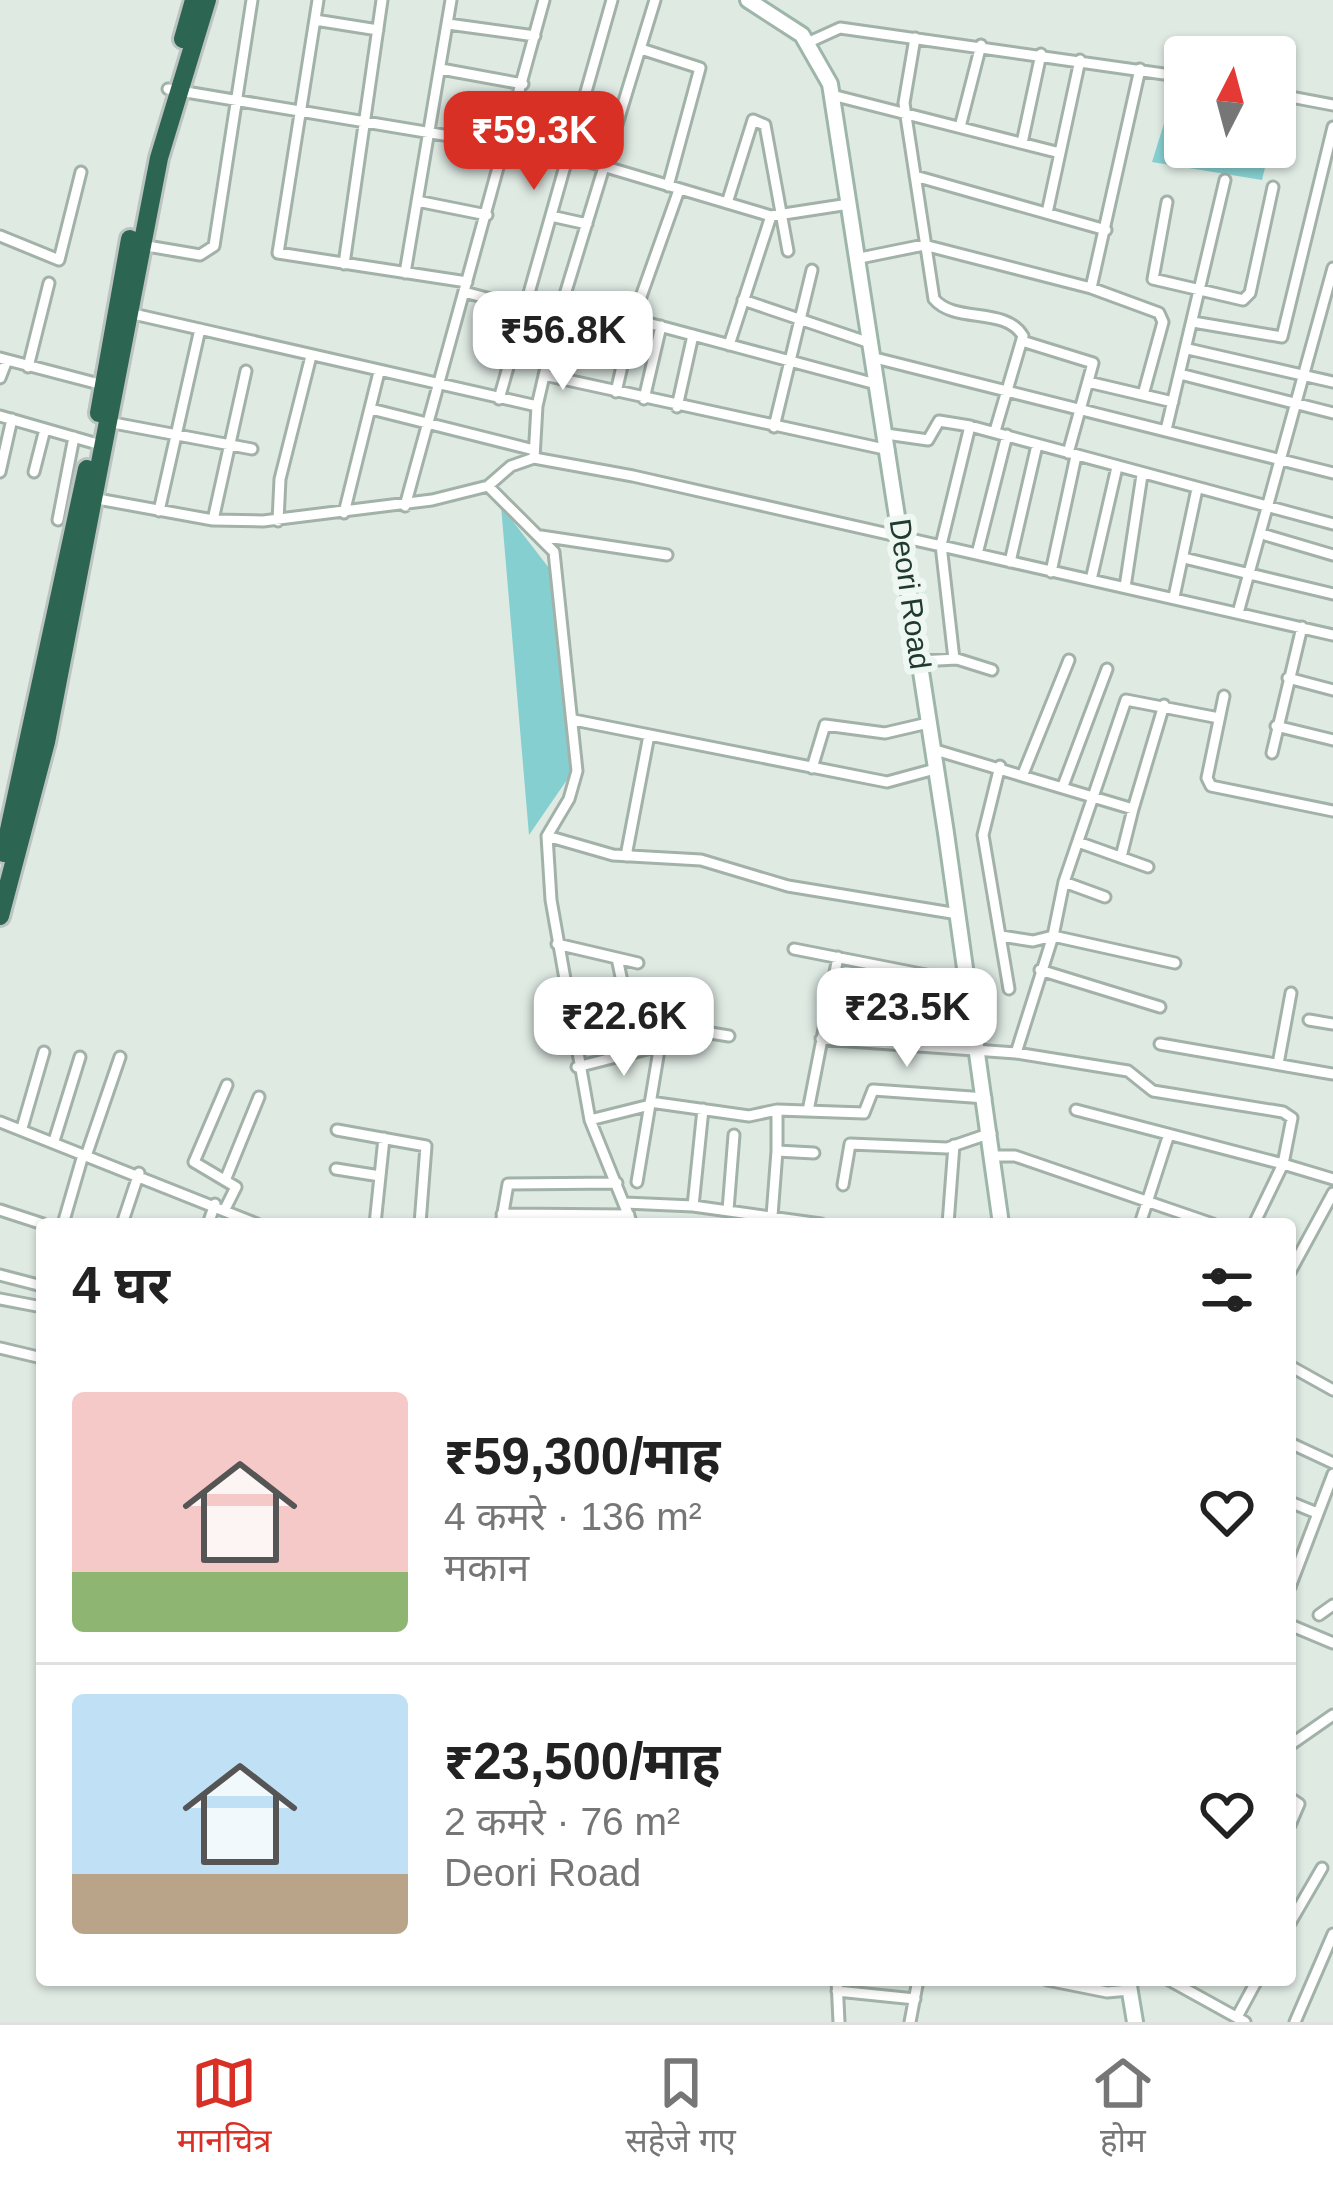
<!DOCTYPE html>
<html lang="hi">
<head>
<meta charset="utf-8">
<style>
	:root { --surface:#fff; --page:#f2f2f2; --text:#222; --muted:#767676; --line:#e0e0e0; --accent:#d93025 }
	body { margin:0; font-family:Helvetica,"Noto Sans Devanagari",sans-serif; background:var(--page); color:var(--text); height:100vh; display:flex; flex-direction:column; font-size:45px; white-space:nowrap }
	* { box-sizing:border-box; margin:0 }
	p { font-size:39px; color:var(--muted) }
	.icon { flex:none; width:66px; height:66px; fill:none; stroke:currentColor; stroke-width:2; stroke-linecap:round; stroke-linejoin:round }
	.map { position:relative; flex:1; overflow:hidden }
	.panel { position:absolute; left:36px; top:1218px; width:1260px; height:768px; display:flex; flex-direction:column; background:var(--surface); border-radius:12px; box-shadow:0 3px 9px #0004 }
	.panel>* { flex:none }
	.needle { width:78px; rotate:6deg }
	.buttons { position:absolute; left:1164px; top:36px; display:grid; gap:24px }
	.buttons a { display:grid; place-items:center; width:132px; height:132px; border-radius:12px; background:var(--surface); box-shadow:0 3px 9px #0004; font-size:60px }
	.price { position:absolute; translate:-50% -102px; padding:0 27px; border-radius:24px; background:#fff; color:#222; font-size:39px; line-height:78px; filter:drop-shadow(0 3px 6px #0008) }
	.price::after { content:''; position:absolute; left:50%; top:72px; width:36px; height:27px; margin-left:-18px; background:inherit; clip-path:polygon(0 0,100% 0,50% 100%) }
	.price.selected { background:var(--accent); color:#fff }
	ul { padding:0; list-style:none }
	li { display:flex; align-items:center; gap:36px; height:300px; padding:0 36px }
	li+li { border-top:3px solid var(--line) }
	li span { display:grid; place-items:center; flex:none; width:336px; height:240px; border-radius:12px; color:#555 }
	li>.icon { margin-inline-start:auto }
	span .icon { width:144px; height:144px; fill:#fffc; stroke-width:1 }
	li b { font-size:51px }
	h2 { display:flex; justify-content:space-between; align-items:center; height:144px; padding:0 36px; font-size:51px }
	.tabs { display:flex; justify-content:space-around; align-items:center; height:168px; border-top:3px solid var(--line); background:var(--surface); font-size:33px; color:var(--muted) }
	.tabs a { display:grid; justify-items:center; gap:6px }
	.tabs .selected { color:var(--accent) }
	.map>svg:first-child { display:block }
	.water { fill:#86cfd0 }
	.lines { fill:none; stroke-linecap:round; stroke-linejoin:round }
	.street-casing { stroke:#a2b2a9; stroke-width:15 }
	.secondary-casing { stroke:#9eb6aa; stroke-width:20 }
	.highway-casing { stroke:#bcc4c1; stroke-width:24 }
	.street { stroke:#fff; stroke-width:9 }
	.secondary { stroke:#fff; stroke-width:14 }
	.highway { stroke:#2c6652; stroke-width:18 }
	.labels { text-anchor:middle; stroke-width:12; stroke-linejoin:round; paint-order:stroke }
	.street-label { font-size:30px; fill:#203a2f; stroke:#eff7f2 }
</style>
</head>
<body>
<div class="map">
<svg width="1333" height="2022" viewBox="0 0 1333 2022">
	<rect width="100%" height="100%" fill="#dfeae3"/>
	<path class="water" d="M1175,88L1185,90V147H1270L1262,180L1152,162Z
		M501,506L549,568L568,720L571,774L529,835Z"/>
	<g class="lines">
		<defs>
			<path id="street" d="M318,0L278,253L467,282
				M315,20L378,30
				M448,24L535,36
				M915,38L904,103L934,299C955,324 1005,306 1023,336L995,431
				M807,43L840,28L1185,77
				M641,49L700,68L668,186
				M441,69L523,84
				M168,89L569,156L771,216L849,204
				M1275,94L1333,105
				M832,95L1060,153
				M960,127L981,45
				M1022,143L1041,54
				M915,176L1106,230
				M417,201L487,215
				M1167,202L1153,279L1243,300L1250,293L1273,187
				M727,203L753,120L765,125L788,251
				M1047,213L1080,60
				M551,216L587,224
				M0,236L59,260L81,172
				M141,245L200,255L214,246L252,0
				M860,258L924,245L1091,288L1159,313L1163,322L1143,395
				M344,264L382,0
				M405,273L451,0
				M1091,288L1140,69
				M464,292L525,308
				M743,300L870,343
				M129,313L537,406
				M523,314L557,322
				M633,319L876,384
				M1193,322L1282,337L1333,127
				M1022,341L1093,363L1068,453
				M729,345L771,216
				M1188,349L1333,382
				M871,357L1333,473
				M0,358L103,385
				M28,367L49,283
				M1180,374L1333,413
				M544,375L889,450
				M0,378L7,360
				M1088,382L1173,402
				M616,392L633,319L679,190
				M499,399L612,0
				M644,399L661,326
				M677,407L693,335
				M371,409L534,450
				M0,416L94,443
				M108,422L252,449
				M970,426L1333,524
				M774,427L812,270
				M1166,430L1225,180
				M886,434L928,440L939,421L970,426L941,545L954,659
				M534,458L537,406L556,324L655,0
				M0,472L12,419
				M34,472L45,429
				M488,486L554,552L577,771L569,799L547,836L551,900L590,1120L632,1224
				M92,498L213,520L263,521L432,500L488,486L511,466L534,458L633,476L1333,635
				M405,506L544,0
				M159,511L200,329
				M344,513L379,372
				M58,520L74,437
				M213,520L246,371
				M278,521L280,479L311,356
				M1262,534L1333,555
				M541,536L667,555
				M977,554L1007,435
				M1184,558L1333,594
				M1010,562L1037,445
				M1051,572L1076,456
				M1091,580L1117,467
				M1125,587L1142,475
				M1174,597L1197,489
				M1238,613L1333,268
				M919,661L957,659L992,670
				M1288,678L1333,690
				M1224,696L1207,778L1211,786L1333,811
				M574,720L887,782L935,769
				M1276,726L1333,740
				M932,749L1133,809L1164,705
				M1272,753L1302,627
				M1000,766L983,835L1009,989
				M812,768L825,725L885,733L928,723
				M1023,774L1069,660
				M1063,786L1107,669
				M547,836L613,855L701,860L788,886L958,914
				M1078,842L1148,867
				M626,856L649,735
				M1121,857L1133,809
				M1064,882L1105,897
				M1001,936L1033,941L1053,936
				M557,944L638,963
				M794,949L967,983
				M617,958L624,991L667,1002L637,1182
				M1175,963L1053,936L1064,882L1126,700L1219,718
				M1040,970L1160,1007
				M1309,1020L1333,1024
				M662,1025L729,1036
				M821,1039L1016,1053L1128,1071L1153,1091L1283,1112L1292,1118L1283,1164L1076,1110
				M1160,1044L1333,1074
				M1016,1053L1053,936
				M1278,1064L1291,993
				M577,1067L659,1046
				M650,1102L749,1116L777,1110
				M808,1111L838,957
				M590,1120L650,1105
				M0,1122L257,1224
				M22,1128L44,1052
				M337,1130L426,1146L420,1224
				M54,1141L80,1057
				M814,1153L777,1151V1110L864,1113L873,1090L986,1098
				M86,1156L120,1057
				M993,1156H1015L1213,1224
				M336,1169L380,1176
				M226,1178L259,1097
				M843,1185L850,1144L947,1148L991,1133
				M625,1203L693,1206L821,1224
				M693,1206L703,1109
				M225,1209L236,1187L194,1162L227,1085
				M0,1210L43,1224
				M728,1210L734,1135
				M502,1214L629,1215
				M772,1216L777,1151
				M63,1224L83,1155
				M122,1224L139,1173
				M208,1224L215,1204
				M375,1224L384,1138
				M501,1224L508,1184L617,1183
				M948,1224L954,1145
				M1140,1224L1168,1137
				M1254,1224L1283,1164L1333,1179
				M1290,1272L1333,1193
				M0,1275L42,1286
				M0,1299L42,1307
				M0,1348L42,1358
				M1290,1366L1333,1390
				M1290,1443L1333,1463
				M1290,1502L1317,1513
				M1290,1587L1333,1474
				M1319,1615L1333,1605
				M1290,1625L1333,1643
				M1290,1745L1333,1715
				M1290,1798L1299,1804L1290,1825
				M1290,1923L1322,1868
				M837,1980L839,2022
				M1047,1980L1107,1992L1130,1990
				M1169,1980L1245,2022
				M837,1991L915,1999
				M1237,2017L1257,1980
				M910,2022L918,1980
				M1295,2022L1333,1934"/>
			<path id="secondary" d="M748,0L802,35L830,84L946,833L1001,1224
				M1128,1980L1135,2022"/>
			<path id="highway" d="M183,39L194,0
				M99,413L130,239
				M4,853L87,469
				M0,916L46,742L159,158L207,0"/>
		</defs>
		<use href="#street" class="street-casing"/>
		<use href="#secondary" class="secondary-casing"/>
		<use href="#highway" class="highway-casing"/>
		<use href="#street" class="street"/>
		<use href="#secondary" class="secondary"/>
		<use href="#highway" class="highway"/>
	</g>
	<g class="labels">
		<g class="street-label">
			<text transform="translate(910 594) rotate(82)" y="10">Deori Road</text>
		</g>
	</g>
</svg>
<div class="buttons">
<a><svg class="needle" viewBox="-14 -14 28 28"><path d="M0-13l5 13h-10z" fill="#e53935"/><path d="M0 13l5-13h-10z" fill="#767676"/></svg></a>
</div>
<b class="price selected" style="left:534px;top:193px">₹59.3K</b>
<b class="price" style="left:563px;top:393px">₹56.8K</b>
<b class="price" style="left:907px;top:1070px">₹23.5K</b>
<b class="price" style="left:624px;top:1079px">₹22.6K</b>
<section class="panel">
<h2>4 घर<svg class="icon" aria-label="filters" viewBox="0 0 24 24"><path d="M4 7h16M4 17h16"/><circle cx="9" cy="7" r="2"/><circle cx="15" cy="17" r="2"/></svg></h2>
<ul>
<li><span style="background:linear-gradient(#f6c9c9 75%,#8fb573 0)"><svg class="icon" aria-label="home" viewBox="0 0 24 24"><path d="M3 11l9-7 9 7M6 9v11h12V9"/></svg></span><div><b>₹59,300/माह</b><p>4 कमरे · 136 m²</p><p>मकान</p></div><svg class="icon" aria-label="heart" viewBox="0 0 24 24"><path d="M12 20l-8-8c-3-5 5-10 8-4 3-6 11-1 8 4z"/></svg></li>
<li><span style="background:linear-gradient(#bfe0f5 75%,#b9a48a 0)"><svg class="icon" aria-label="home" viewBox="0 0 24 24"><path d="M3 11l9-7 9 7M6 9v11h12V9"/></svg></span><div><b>₹23,500/माह</b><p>2 कमरे · 76 m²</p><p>Deori Road</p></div><svg class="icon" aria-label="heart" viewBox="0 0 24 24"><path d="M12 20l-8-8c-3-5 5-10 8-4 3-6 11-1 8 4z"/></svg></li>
</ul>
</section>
</div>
<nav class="tabs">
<a class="selected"><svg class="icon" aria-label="map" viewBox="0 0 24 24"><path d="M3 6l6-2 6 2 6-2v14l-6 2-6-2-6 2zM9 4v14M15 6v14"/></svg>मानचित्र</a>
<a><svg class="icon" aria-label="saved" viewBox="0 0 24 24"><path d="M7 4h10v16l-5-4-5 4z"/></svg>सहेजे गए</a>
<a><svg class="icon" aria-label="home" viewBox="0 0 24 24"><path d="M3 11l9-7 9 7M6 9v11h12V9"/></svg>होम</a>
</nav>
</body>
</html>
